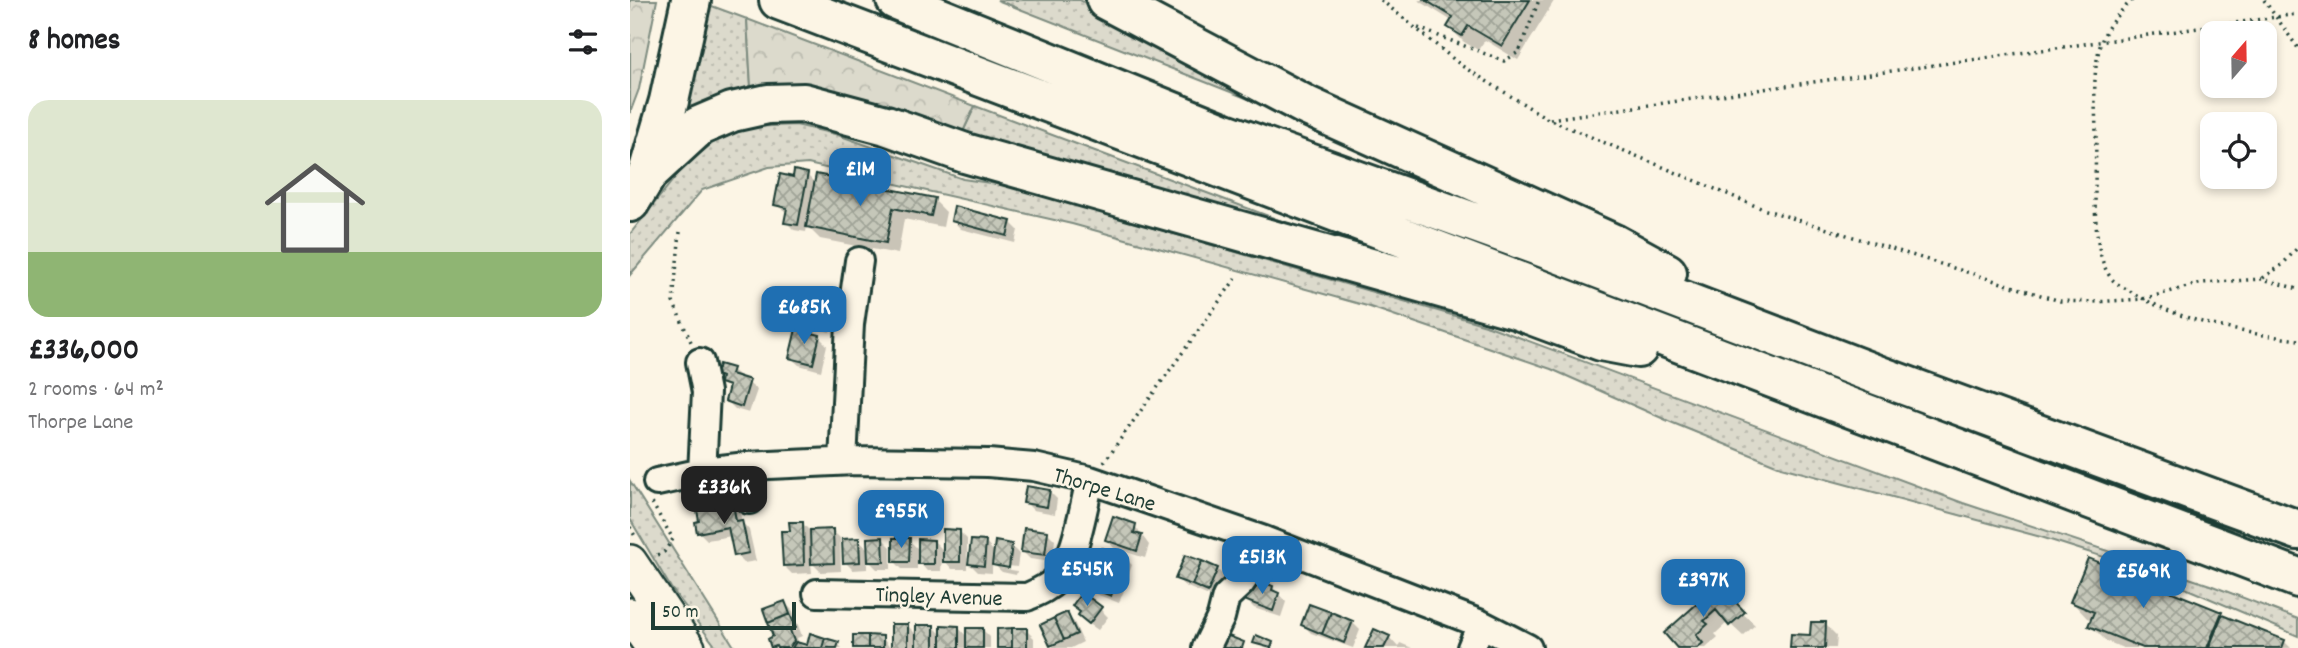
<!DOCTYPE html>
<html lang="en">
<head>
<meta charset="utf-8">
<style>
	:root { --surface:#fff; --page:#f6f6f6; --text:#202124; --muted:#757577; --line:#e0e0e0; --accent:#1f6fb2 }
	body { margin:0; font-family:Dekko,sans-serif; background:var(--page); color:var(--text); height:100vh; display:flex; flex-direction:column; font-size:26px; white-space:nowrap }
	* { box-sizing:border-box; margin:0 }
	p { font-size:23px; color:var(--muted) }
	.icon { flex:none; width:38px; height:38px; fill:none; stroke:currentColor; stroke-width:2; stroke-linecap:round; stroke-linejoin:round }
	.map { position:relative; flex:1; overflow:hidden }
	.drawer { display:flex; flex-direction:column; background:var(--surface); width:630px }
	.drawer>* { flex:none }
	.needle { width:46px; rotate:20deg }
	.controls { position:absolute; left:1570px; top:21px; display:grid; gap:14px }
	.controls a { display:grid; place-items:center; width:77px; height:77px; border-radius:14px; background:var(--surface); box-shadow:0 4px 10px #0003; font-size:35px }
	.scale { position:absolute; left:21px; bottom:18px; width:145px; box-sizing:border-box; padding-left:7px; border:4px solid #1f3d34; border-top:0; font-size:19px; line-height:24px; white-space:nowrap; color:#1f3d34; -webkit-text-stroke:5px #fcf5e5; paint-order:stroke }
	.price { position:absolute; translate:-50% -60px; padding:0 16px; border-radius:14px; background:var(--accent); color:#fff; font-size:23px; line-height:46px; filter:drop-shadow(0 2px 4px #0008) }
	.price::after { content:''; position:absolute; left:50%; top:42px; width:21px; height:16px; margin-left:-10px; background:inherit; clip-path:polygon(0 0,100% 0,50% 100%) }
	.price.selected { background:#222; color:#fff }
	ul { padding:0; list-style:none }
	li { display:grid; align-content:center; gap:14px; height:371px; padding:0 28px }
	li+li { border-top:2px solid var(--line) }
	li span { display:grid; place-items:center; height:217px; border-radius:21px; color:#555 }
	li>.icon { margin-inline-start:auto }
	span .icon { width:126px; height:126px; fill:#fffc; stroke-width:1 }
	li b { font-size:30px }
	h2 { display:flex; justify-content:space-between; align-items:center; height:84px; padding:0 28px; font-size:30px }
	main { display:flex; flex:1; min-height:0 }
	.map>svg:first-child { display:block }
	.grass { fill:url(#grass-dots); stroke:#7e8c80; stroke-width:2 }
	.forest { fill:url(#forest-crowns); stroke:#7e8c80; stroke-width:2 }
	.shadow { fill:#0003 }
	.building { fill:url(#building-cross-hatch); stroke:#1f3d34; stroke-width:2 }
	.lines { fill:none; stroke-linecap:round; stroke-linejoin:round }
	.minor-casing { stroke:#1f3d34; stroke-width:32 }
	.major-casing { stroke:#1f3d34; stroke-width:38 }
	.highway-casing { stroke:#1f3d34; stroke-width:44 }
	.path { stroke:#1f3d34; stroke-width:3.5; stroke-dasharray:2 5; stroke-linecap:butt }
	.minor { stroke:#fcf5e5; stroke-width:26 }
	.major { stroke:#fcf5e5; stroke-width:33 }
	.highway { stroke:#fcf5e5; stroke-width:38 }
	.labels { text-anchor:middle; stroke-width:5; stroke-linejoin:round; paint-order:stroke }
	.street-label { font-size:23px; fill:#1f3d34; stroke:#fcf5e5 }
</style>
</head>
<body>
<main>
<section class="drawer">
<h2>8 homes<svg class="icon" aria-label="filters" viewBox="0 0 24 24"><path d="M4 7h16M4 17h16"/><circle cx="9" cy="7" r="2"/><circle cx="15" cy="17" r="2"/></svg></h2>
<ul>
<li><span style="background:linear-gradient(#dfe7d0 70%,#8fb573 0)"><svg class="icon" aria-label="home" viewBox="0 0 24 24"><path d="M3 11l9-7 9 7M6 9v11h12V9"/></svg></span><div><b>£336,000</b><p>2 rooms · 64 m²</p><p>Thorpe Lane</p></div></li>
</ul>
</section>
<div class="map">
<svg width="1668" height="648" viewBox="0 0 1668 648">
	<defs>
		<pattern id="grass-dots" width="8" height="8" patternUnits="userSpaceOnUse" patternTransform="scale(1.75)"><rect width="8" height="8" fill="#dcdacc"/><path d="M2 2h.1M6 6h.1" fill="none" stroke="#bcbcb0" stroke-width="1.8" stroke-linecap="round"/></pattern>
		<pattern id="forest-crowns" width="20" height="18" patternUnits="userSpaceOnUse" patternTransform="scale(1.75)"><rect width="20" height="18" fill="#dcdacc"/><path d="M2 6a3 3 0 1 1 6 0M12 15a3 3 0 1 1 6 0" fill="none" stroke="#bcbcb0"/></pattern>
		<pattern id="building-cross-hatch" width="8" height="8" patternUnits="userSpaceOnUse" patternTransform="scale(1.75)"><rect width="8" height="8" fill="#c5c7b9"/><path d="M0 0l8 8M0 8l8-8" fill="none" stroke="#9fa397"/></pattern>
	</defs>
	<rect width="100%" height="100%" fill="#fcf5e5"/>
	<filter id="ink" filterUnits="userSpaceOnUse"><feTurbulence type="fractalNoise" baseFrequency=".0143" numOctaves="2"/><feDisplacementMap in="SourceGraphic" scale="14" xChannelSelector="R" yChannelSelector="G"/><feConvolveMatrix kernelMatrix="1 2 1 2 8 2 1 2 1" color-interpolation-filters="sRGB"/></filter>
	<g filter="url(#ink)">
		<path class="grass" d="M367,0H450L683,122L682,124Z
			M71,2L117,19L121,86L84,98L59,111L53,86Z
			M345,106L713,244L331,136Z
			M166,125L205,134L333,179L380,186L856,325L1333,503L1580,585L1668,619V636L1508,568L1411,537L1151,467L1043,423L921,369L737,306L442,224L178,164L139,167L72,190L0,275V234L55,165L83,143L118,127Z
			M0,481L105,648H87L41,588L0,519Z"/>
		<path class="forest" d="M0,0H27L9,89L0,113Z
			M117,19L345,106L331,136L180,86L152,84L121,86Z"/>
		<path class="shadow" d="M788,0H922L924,1L888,60L855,40L848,50L834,42L819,27L822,21Z
			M177,175L186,184L304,200L316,212L313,227L274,219L268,254L190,239L177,226L176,232L164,230L156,222L158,213L146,205L165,179Z
			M323,221L380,222L388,230L385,243L331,229Z
			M197,302L205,310L200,332L177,327L169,319Z
			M189,337L197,345L191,371L169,365L161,358Z
			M102,370L127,390L119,413L105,409L97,401L100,391L88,374Z
			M419,491L427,499L425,514L403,510L395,502Z
			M102,505L110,513L112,522L119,530L126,561L114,563L106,555L102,536L77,540L69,532Z
			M172,523L180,531L202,530L210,538L211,571L191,572L181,562L182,573L162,574L154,566L162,532Z
			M505,526L519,545L515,558L484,548L477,540Z
			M329,531L337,539V569H322L312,558L311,571H297L287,560V569H272L264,561L279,540L289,550L304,541L315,552Z
			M417,532L425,540L422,562L400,559L392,551Z
			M253,539L261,547V569H247L237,559V569L223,570L215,562L228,540L239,550Z
			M356,543L365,553L381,546L389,554L387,567L370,565V568L387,571L386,575L372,572L362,563V573L348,572L340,564Z
			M494,557L502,565L497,579L476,572L468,564Z
			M587,569L595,577L586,599L555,586L547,579Z
			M486,582L494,590L489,603L466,594L458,586Z
			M629,587L643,588L656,602L651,617L624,608L616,600Z
			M1086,588L1125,625L1113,636L1098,622L1085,634L1088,637L1076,648H1050Z
			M1442,602L1591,614L1595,618L1654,641L1661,648H1493L1476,641L1460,625L1463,620L1457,618Z
			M155,603L163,611L172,636L167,638L169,644L178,647L208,644L212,648H144Z
			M470,609L478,617L468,630L458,623L452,613Z
			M436,615L444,622L453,642L441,648H424L422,645Z
			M722,622L730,630L723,648L681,633L673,625Z
			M1195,624L1207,636L1206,648H1162L1182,637Z
			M278,626L288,636L303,626L313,636L328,627L337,637L352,629L360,637V648H288L285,645V648H263Z
			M396,630L404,638V648H369Z
			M252,637L260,648H225Z
			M759,637L768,647L770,643L782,648H737Z"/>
		<path class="building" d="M795,0H900L872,46L838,26L832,36L817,27L823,17Z
			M164,170L178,173L168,225L154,223L157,208L144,205L150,174L163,177Z
			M186,174L305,198L301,216L263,208L256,243L176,227Z
			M324,206L381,221L377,236L321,221Z
			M174,294L198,301L192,325L167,320Z
			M166,329L190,335L183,364L159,358Z
			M89,364L103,368L101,374L120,380L112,407L95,401L99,386L90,383L91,377L86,375Z
			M396,486L420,490L417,507L393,503Z
			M103,503L106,521L112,520L119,553L104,556L98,527L67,533L65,522L69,521L67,510Z
			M483,516L506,524L504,533L512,535L507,551L475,540Z
			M159,522H173L174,565L153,566L151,531H160Z
			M394,528L418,531L415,555L391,552Z
			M203,529L204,563L181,564L180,530Z
			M313,529L330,530V562H313Z
			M253,537L254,562H238L237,538Z
			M229,538L230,562L213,563L212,539Z
			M263,538H280L279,562H263Z
			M288,539L304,540V564H288Z
			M341,540L356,541L354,566L338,564Z
			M365,541L382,544L379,568L362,565Z
			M472,548L495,556L489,573L466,564Z
			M555,555L572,561L562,585L545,579Z
			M1458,558L1592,612L1577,648H1513L1458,626L1464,612L1440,602Z
			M572,561L588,568L578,592L562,585Z
			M462,571L487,580L481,596L456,586Z
			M630,581L643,586L642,590L649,593L643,611L614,600L621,583L628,585Z
			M1087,586L1097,597L1099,595L1115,612L1099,626L1086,610L1074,621L1078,624L1066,635L1073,643L1067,648H1047L1034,633Z
			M452,592L472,607L459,624L448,615L450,612L442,606Z
			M155,601L160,614L138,623L133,609Z
			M679,604L701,612L692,634L671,625Z
			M437,612L447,634L434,640L424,618Z
			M701,612L723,621L714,643L692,634Z
			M160,614L166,628L160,630L164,641L159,648H147L146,646L141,648L138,639L143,636L138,623Z
			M1592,615L1655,640L1652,648H1579Z
			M424,618L434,640L420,646L410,625Z
			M1181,622H1196L1195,648H1160L1161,634L1180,635Z
			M261,624H278V648H261Z
			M286,625H304V648H286Z
			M311,625L329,626V648H311Z
			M336,628H353V648H336Z
			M382,628V648H367V629Z
			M382,628H397V648H382Z
			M744,629L760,636L754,648H735Z
			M180,633L195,638L192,648H162L166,642L177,645Z
			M223,635H238V648H223Z
			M238,635L253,636V648H238Z
			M596,635L614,642L612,648H587L590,641L594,642Z
			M626,635L643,642L641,648L623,643Z
			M195,638L209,642L207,648H192Z"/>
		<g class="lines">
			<defs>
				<path id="minor" d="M70,362L76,392L72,473
					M213,461L220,324L229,261
					M117,466L119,500
					M27,482L82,470L117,466L225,461L358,463L404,467L460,480L634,540L851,624L898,648
					M187,593L397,597C408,592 418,588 426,580C446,560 453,508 460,480
					M576,648L591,617L596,597L611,583L623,566L634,540
					M841,648L851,624"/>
				<path id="major" d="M0,562L58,648
					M0,615L23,648"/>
				<path id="highway" d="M149,0L1668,578
					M266,0L595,133L907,245L1250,376L1668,530
					M476,0L677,106L984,244L1037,273
					M18,173L69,126L102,112L138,104L174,103L256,125L335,153L885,309L971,341L1008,348
					M0,202L18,173L39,101L61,0"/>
			</defs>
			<use href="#minor" class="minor-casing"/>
			<use href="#major" class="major-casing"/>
			<use href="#highway" class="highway-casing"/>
			<path class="path" d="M751,0L832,66L918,119L1133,209L1430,301L1464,302L1513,299L1572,283L1632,279L1668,289
				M1502,0C1489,13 1476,26 1471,43C1461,74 1466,106 1466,138C1466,173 1459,253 1482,279C1486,284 1495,288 1500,291C1551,323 1610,332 1668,340
				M1634,0L1668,48
				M788,28L874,61L889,52L909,0
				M920,119L1668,14
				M50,232L43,302L62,344
				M1633,278L1652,265L1668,247
				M474,462L606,278
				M22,503L43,539L34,552L27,555
				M0,527L6,538"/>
			<use href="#minor" class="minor"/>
			<use href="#major" class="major"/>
			<use href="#highway" class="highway"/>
		</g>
	</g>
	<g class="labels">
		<g class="street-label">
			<text transform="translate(475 488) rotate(17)" y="8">Thorpe Lane</text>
			<text transform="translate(309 595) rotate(2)" y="8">Tingley Avenue</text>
		</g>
	</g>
</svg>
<div class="controls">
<a><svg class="needle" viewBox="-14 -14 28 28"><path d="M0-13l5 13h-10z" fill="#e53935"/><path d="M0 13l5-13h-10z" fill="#757577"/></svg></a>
<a><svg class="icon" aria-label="locate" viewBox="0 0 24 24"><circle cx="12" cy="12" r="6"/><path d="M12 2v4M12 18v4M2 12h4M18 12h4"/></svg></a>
</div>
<div class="scale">50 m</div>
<b class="price" style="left:230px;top:208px">£1M</b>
<b class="price" style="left:174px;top:346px">£685K</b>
<b class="price selected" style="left:94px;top:526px">£336K</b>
<b class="price" style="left:271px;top:550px">£955K</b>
<b class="price" style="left:632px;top:596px">£513K</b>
<b class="price" style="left:457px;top:608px">£545K</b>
<b class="price" style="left:1513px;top:610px">£569K</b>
<b class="price" style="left:1073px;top:619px">£397K</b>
</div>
</main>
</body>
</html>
